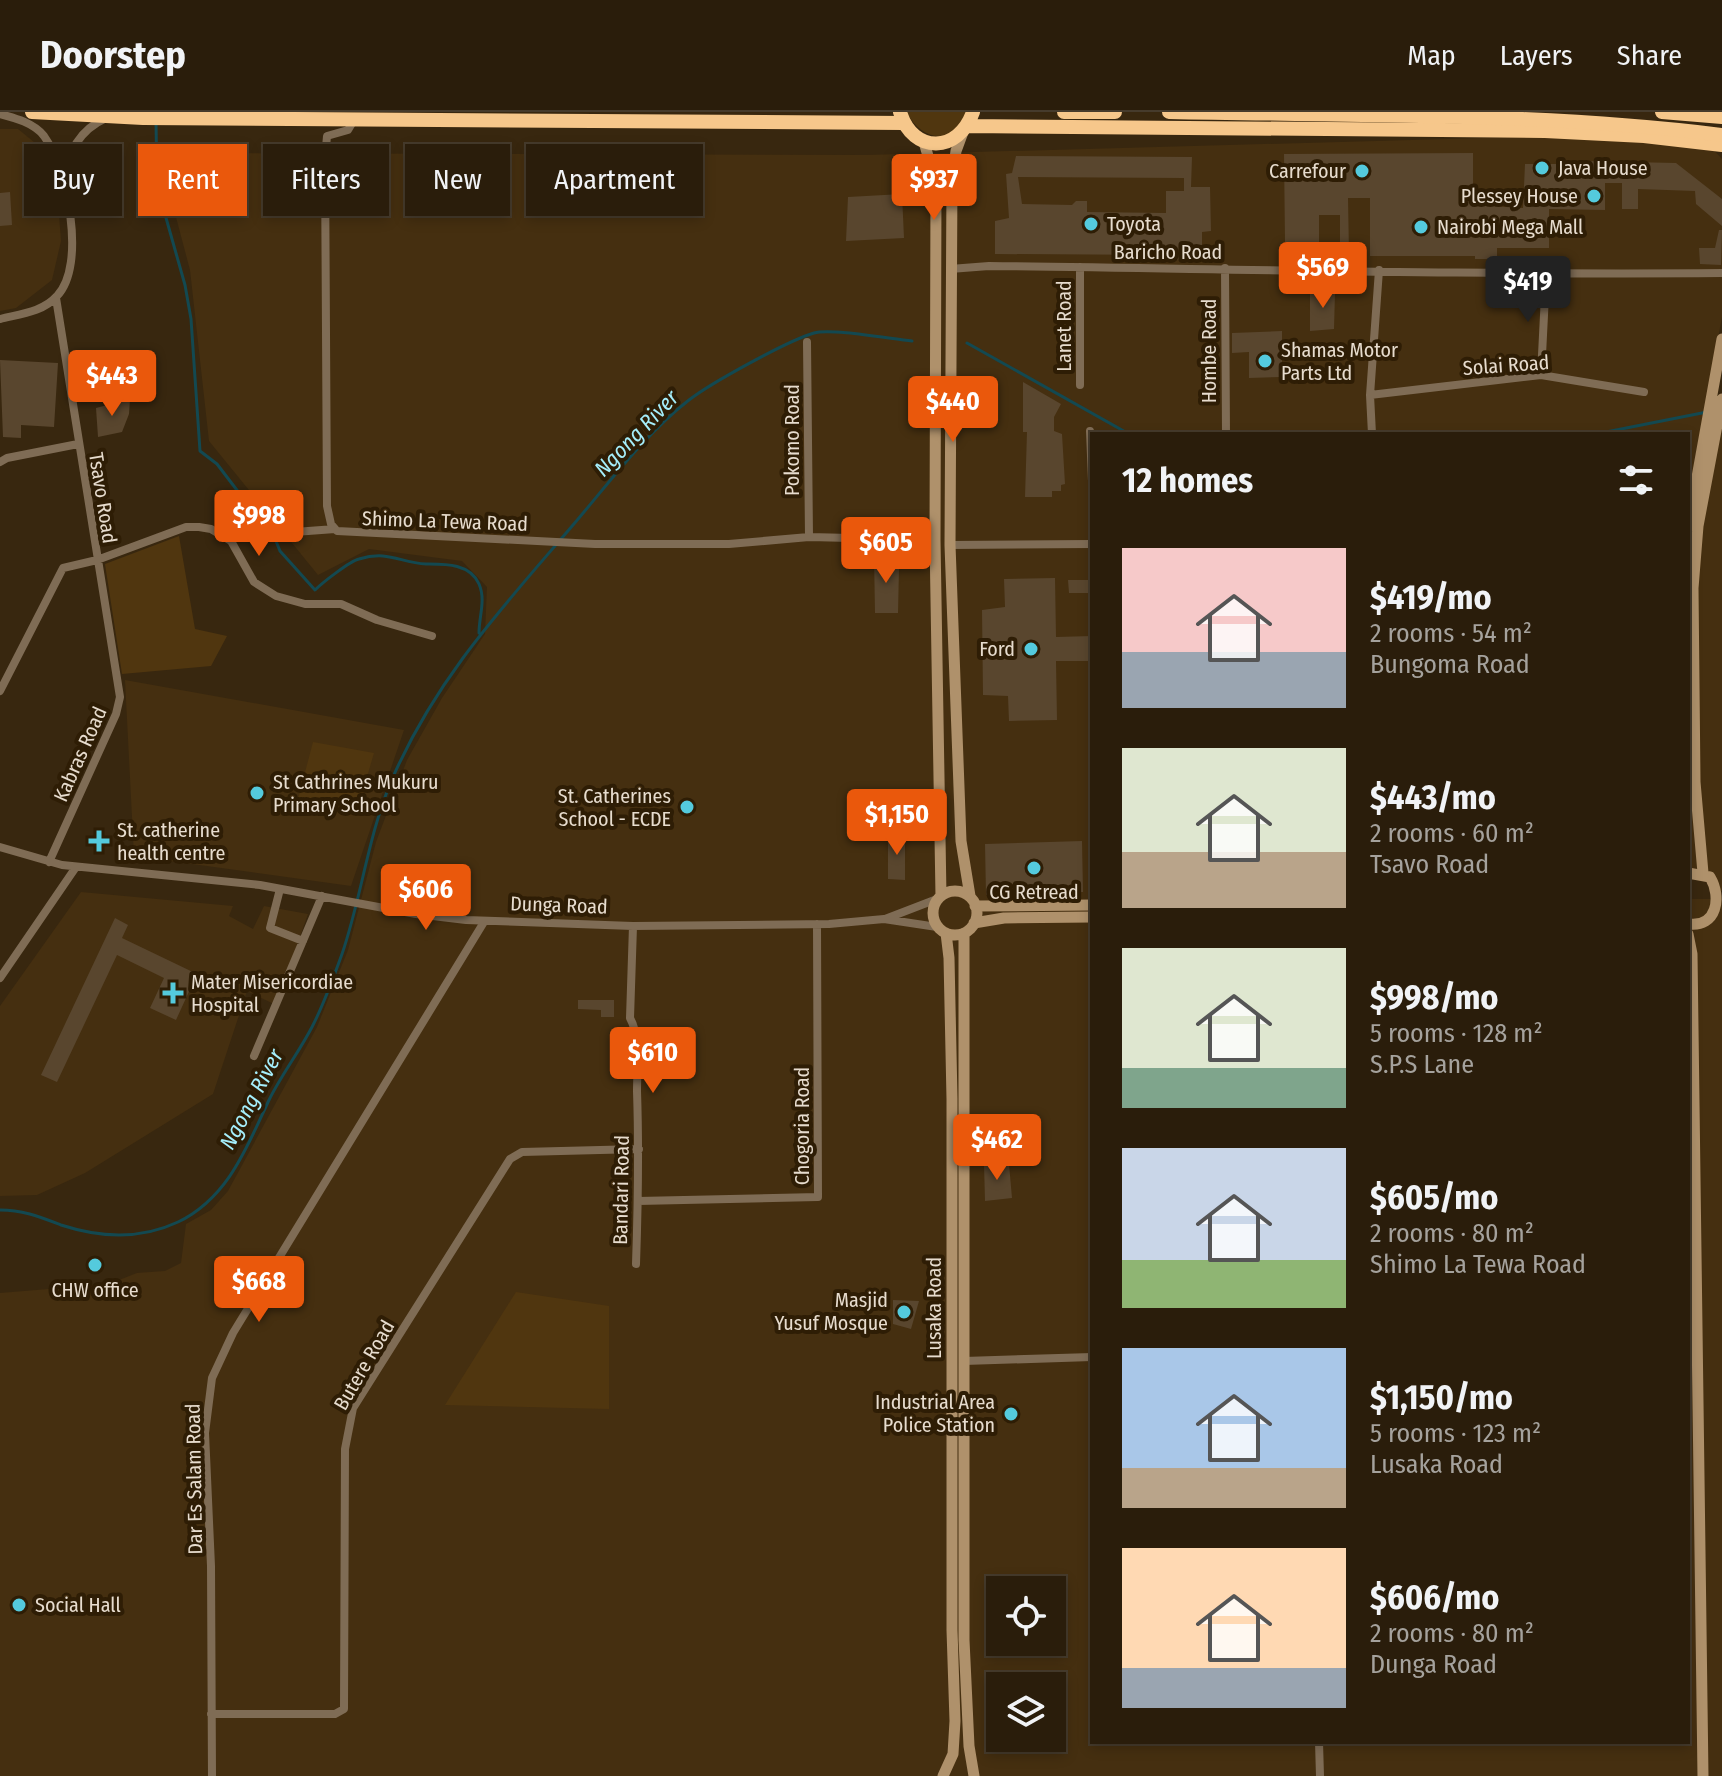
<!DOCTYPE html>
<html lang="en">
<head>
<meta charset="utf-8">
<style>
	:root { --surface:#2a1d0b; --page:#322614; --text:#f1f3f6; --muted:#a5a29d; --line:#463b2c; --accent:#ea580c }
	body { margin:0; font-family:"Fira Sans Condensed",sans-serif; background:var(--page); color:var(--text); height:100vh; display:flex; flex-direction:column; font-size:30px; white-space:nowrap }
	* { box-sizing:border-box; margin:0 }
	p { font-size:26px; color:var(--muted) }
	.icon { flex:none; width:44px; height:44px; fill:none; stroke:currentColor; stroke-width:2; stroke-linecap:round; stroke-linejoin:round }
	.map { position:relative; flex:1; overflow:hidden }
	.panel { position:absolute; left:1090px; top:320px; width:600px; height:1312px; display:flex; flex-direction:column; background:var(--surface); border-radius:0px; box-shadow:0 4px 12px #0003,0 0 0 2px var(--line) }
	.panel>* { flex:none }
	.guide { position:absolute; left:24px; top:32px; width:760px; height:72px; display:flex; gap:16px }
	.controls { position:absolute; left:986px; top:1464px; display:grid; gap:16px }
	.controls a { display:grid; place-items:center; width:80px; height:80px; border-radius:0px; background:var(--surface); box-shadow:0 4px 12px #0003,0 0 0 2px var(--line); font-size:40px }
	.price { position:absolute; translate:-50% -68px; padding:0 18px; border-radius:8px; background:var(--accent); color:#fff; font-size:26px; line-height:52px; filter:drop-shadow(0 2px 4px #0008) }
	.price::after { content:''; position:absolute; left:50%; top:48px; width:24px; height:18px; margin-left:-12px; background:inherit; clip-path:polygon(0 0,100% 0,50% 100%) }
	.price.selected { background:#222; color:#fff }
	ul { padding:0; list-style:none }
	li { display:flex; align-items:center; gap:24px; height:200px; padding:0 32px }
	li span { display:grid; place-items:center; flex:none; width:224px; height:160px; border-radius:0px; color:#555 }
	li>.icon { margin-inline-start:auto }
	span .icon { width:96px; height:96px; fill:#fffc; stroke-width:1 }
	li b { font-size:34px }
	h2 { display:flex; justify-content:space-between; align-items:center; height:96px; padding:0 32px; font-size:34px }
	.chip { padding:0 28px; border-radius:0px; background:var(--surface); box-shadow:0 4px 12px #0003,0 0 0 2px var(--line); font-size:28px; line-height:72px }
	.chip.selected { background:var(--accent); color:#fff }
	header { display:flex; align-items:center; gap:48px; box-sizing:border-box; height:112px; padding:0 40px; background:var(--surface); border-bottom:2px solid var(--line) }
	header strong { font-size:38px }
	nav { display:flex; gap:44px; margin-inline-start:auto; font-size:28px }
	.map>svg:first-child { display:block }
	.built { fill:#452f10; fill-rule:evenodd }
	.green { fill:#50360f }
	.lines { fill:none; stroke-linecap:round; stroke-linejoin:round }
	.stream { stroke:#134951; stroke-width:3 }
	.building { fill:#59462e; fill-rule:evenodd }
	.street { stroke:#7f6c55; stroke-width:8 }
	.secondary { stroke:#af916b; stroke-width:11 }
	.highway { stroke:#f6c78b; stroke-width:14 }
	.highway-bridge { stroke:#f6c78b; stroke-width:14 }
	.poi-dot { fill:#54cadd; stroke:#2e1d05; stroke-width:3 }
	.labels { text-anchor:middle; stroke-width:8; stroke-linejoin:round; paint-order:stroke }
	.poi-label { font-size:20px; fill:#e7dcce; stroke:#2e1d05; text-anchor:start }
	.street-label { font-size:20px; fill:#e7dcce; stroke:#2e1d05 }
	.water-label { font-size:22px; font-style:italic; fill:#a5eefb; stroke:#2e1d05 }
</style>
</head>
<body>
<header>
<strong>Doorstep</strong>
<nav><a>Map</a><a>Layers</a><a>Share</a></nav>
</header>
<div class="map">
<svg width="1722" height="1664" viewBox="0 0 1722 1664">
	<rect width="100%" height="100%" fill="#38270f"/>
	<path class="built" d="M0,17H18L45,39L57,76L61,129L52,168L16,196L0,199Z
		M1667,21L1705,29L1722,47V205L1688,384V322H1092V1630H1688V787H1722V1664H0V1181L109,1172L137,1161L165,1159L181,1151L186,1112L211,1098L228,1079L317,915L348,838L376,730L407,648L442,586L485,522L487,475L462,449L369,437L318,463L209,329L190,158L159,41L866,43ZM1000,1478H1052V1530H1000ZM1000,1574H1052V1626H1000Z
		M1722,304V779H1720L1692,757V462Z
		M125,568L404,618L351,774L134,744Z
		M81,780L233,794L229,804L253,817L264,794L308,802L276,893L247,879L213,982L85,1061L37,1083L0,1084V894Z"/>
	<path class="green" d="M907,0H966C956,35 920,29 907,0Z
		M179,424L195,517L227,524L211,554L122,562L105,452Z
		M313,630L374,641L357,699L298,687Z
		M516,1180L609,1194V1297L445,1293Z"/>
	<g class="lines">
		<path class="stream" d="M156,10L157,74L185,173L191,207L200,339L217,352L246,390L267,407L280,439L315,478C322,471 350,449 359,447C389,438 400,451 426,452C444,452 470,451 479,472C486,488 479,504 479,521
			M967,231L1129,322
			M1596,322L1707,300
			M0,1098C23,1098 40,1105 61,1113C101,1126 140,1128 178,1110C228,1086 247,1035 269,988C282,962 299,940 312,915C324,892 333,867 342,842C362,784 368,722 393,665C437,565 503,495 573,413C609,371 645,322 689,288C711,271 787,229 814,221C831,216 891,227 912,229"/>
	</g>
	<path class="building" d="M1473,41V93L1523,96L1525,52H1584L1585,49L1676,51L1722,87V114L1696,92L1695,79L1638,77V97H1622V71H1605V98L1549,97V136H1497V147H1475V144H1370V86H1348L1349,141L1340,149V103H1319V138H1324V147L1319,149L1307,139L1310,130H1285L1284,42Z
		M1016,44L1192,45L1191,75H1210L1211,119L1202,120V133H1190L1191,147L1169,148V143L995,142V109L1009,106L1006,62L1012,61ZM1018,65L1184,66V79H1166V101L1087,100V89H1076L1072,93L1022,92Z
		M10,80L12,113L0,114V81Z
		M902,82L904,126L846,129L848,85Z
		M1719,118H1722L1721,153L1700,152L1699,136H1715Z
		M1325,174H1331L1335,181L1334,217L1310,219V181H1325Z
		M1282,219V265L1249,266V240L1232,241V221Z
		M0,248L58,251L54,315L21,313V326L3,325Z
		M1023,270L1061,292L1054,305V319L1062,322L1065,372L1061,373V379H1052V385H1025L1027,320H1023Z
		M130,287L129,302L122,320L98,325L96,296Z
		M885,443L899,457L898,501H875L874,444Z
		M1055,466L1056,525L1092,524V549H1056L1057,608L1009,609L1008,584L983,583L982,498L1005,495L1004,467Z
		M1068,468H1092V481H1069Z
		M888,722H905V768L888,767Z
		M1082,729L1083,780L986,783L985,732Z
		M115,806L128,813L122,826L197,862L176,908L150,896L164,866L117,843L57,970L41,963Z
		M578,888H614V905H601V898L578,897Z
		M984,1052H1009L1012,1086L985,1089Z
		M893,1188L919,1189L911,1217L893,1212Z"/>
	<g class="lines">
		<path class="street" d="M0,2C15,6 34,11 44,24C67,56 87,153 57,184C43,200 20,202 0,207
			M354,8L348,18L327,24L325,47L327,394L331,412L337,419L595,432H729L809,425L935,428
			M62,67C69,40 79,18 106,6
			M1080,155V273
			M1225,156L1226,322
			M950,157L989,154C1234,157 1478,163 1722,161
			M807,230L809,425
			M1541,263L1546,163
			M1370,283L1541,263L1644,280
			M1090,319L1092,369
			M1372,322L1370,283L1379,158
			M0,350L7,346L78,332
			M225,425L335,417
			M950,433L1092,432
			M0,579L63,456L97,448L186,415H199L211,417L231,429L254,470L276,484L305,492H341L377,508L432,524
			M0,735L62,753L260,773L416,802L466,808L633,814L829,812L884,807L937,815
			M49,750L116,602L120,585L56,186
			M280,777L270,816L303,829
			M885,807L937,787
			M633,814L630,906C641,926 637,956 637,979C639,1037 638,1094 636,1152
			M0,866L76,755
			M254,944L322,784
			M638,1089L818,1085L817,812
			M964,1249L1092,1245
			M211,1602H335L344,1597L345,1337L353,1296L510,1047L522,1040L639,1037
			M1319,1630L1320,1664
			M212,1664L211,1454L205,1321L212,1266L233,1221L484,810"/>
		<path class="secondary" d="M963,20L956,39L952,67L950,433L961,729L970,784
			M924,30L936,72L935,428L941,784
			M1688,415L1722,227
			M1688,761L1710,765C1722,785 1717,816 1688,812
			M1703,761L1695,670L1693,476L1698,414L1722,287
			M933 801a22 22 0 1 1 44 0a22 22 0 1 1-44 0Z
			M975,794L1092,793
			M974,811L1004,806L1092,805
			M964,821V1528L969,1634L974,1664
			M1688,822L1692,842L1703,1664
			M943,1664L953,1642L955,1609L952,1518V987L949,846L946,821"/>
		<path class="highway" d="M32,0L143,6L904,11
			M900,0C913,43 959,41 973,0
			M1064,0H1115
			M968,14L1545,19L1644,24L1722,33"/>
		<path class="highway-bridge" d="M1169,0C1353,4 1539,0 1722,23
			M1662,0L1722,5"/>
	</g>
	<g class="poi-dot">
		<circle cx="1542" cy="56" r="8"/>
		<circle cx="1362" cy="59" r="8"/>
		<circle cx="1594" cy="84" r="8"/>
		<circle cx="1091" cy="112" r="8"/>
		<circle cx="1421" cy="115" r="8"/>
		<circle cx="1265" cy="249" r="8"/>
		<circle cx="1031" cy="537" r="8"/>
		<circle cx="257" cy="681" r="8"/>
		<circle cx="687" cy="695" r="8"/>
		<path d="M95 717h8v8h8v8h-8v8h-8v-8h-8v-8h8z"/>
		<circle cx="1034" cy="756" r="8"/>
		<path d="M169 869h8v8h8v8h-8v8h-8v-8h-8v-8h8z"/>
		<circle cx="95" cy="1153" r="8"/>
		<circle cx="904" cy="1200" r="8"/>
		<circle cx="1011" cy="1302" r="8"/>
		<circle cx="19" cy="1493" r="8"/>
	</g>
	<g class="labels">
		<g class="poi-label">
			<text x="1558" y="63">Java House</text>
			<text x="1346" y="66" text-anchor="end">Carrefour</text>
			<text x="1578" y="91" text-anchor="end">Plessey House</text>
			<text x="1107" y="119">Toyota</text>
			<text x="1437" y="122">Nairobi Mega Mall</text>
			<text x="1281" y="245">Shamas Motor<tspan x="1281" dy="23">Parts Ltd</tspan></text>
			<text x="1015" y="544" text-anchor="end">Ford</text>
			<text x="273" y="677">St Cathrines Mukuru<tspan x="273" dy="23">Primary School</tspan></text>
			<text x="671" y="691" text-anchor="end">St. Catherines<tspan x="671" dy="23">School - ECDE</tspan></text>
			<text x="117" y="725">St. catherine<tspan x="117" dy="23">health centre</tspan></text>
			<text x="1034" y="787" text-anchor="middle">CG Retread</text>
			<text x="191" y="877">Mater Misericordiae<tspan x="191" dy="23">Hospital</tspan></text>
			<text x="95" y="1185" text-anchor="middle">CHW office</text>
			<text x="888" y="1195" text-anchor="end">Masjid<tspan x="888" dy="23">Yusuf Mosque</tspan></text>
			<text x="995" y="1297" text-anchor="end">Industrial Area<tspan x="995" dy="23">Police Station</tspan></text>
			<text x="35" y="1500">Social Hall</text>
		</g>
		<g class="street-label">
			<text x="1168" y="147">Baricho Road</text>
			<text transform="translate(1064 214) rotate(-90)" y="7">Lanet Road</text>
			<text transform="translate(1209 239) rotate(-90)" y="7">Hombe Road</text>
			<text transform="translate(1506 253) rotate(-4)" y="7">Solai Road</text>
			<text transform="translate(792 328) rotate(-90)" y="7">Pokomo Road</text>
			<text transform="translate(103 386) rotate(81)" y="7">Tsavo Road</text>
			<text transform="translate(445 409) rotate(2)" y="7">Shimo La Tewa Road</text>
			<text transform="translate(80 642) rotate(-66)" y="7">Kabras Road</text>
			<text transform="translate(559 793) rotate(2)" y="7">Dunga Road</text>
			<text transform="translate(802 1014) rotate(-90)" y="7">Chogoria Road</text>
			<text transform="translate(621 1078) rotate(-89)" y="7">Bandari Road</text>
			<text transform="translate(934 1196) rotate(-90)" y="7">Lusaka Road</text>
			<text transform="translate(364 1253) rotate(-60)" y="7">Butere Road</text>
			<text transform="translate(194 1367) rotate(-91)" y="7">Dar Es Salam Road</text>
		</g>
		<g class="water-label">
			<text transform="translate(636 321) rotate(-46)" y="8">Ngong River</text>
			<text transform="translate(251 987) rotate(-62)" y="8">Ngong River</text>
		</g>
	</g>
</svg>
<div class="controls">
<a><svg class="icon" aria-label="locate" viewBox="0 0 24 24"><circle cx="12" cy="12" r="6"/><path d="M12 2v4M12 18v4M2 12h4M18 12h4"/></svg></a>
<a><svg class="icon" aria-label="layers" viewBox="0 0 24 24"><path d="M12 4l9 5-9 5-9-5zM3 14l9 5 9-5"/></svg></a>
</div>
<b class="price" style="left:934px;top:110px">$937</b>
<b class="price" style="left:1323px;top:198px">$569</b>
<b class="price selected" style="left:1528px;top:212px">$419</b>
<b class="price" style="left:112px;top:306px">$443</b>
<b class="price" style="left:953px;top:332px">$440</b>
<b class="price" style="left:259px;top:446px">$998</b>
<b class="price" style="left:886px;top:473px">$605</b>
<b class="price" style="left:897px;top:745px">$1,150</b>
<b class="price" style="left:426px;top:820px">$606</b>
<b class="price" style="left:653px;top:983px">$610</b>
<b class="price" style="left:997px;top:1070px">$462</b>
<b class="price" style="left:259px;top:1212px">$668</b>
<div class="guide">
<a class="chip">Buy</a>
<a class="chip selected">Rent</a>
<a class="chip">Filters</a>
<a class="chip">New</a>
<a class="chip">Apartment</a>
</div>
<section class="panel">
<h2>12 homes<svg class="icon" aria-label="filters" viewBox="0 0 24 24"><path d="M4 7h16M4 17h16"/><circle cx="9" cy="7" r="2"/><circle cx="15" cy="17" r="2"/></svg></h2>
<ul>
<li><span style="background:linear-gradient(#f6c9c9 65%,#9aa5b1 0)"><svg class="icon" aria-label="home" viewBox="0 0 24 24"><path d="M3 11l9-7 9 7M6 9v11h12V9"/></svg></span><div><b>$419/mo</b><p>2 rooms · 54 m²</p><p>Bungoma Road</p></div></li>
<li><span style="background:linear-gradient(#dfe7d0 65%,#b9a48a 0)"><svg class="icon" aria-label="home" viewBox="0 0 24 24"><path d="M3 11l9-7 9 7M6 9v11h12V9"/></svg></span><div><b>$443/mo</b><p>2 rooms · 60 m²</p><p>Tsavo Road</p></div></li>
<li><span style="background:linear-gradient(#dfe7d0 75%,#7fa58c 0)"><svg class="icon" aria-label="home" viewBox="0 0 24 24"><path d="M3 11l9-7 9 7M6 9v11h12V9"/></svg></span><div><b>$998/mo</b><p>5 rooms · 128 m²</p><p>S.P.S Lane</p></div></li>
<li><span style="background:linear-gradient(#c9d6e8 70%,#8fb573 0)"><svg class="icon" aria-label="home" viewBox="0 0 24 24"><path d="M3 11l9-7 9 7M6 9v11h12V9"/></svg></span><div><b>$605/mo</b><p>2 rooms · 80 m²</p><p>Shimo La Tewa Road</p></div></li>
<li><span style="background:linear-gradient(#a9c7e8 75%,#b9a48a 0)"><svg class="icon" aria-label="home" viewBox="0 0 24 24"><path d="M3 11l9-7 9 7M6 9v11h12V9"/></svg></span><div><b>$1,150/mo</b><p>5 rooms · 123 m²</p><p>Lusaka Road</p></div></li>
<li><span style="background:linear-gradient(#ffd9b3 75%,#9aa5b1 0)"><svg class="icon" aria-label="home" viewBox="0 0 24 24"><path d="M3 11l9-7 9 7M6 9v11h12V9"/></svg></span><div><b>$606/mo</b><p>2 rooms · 80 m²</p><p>Dunga Road</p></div></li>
</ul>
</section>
</div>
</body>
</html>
